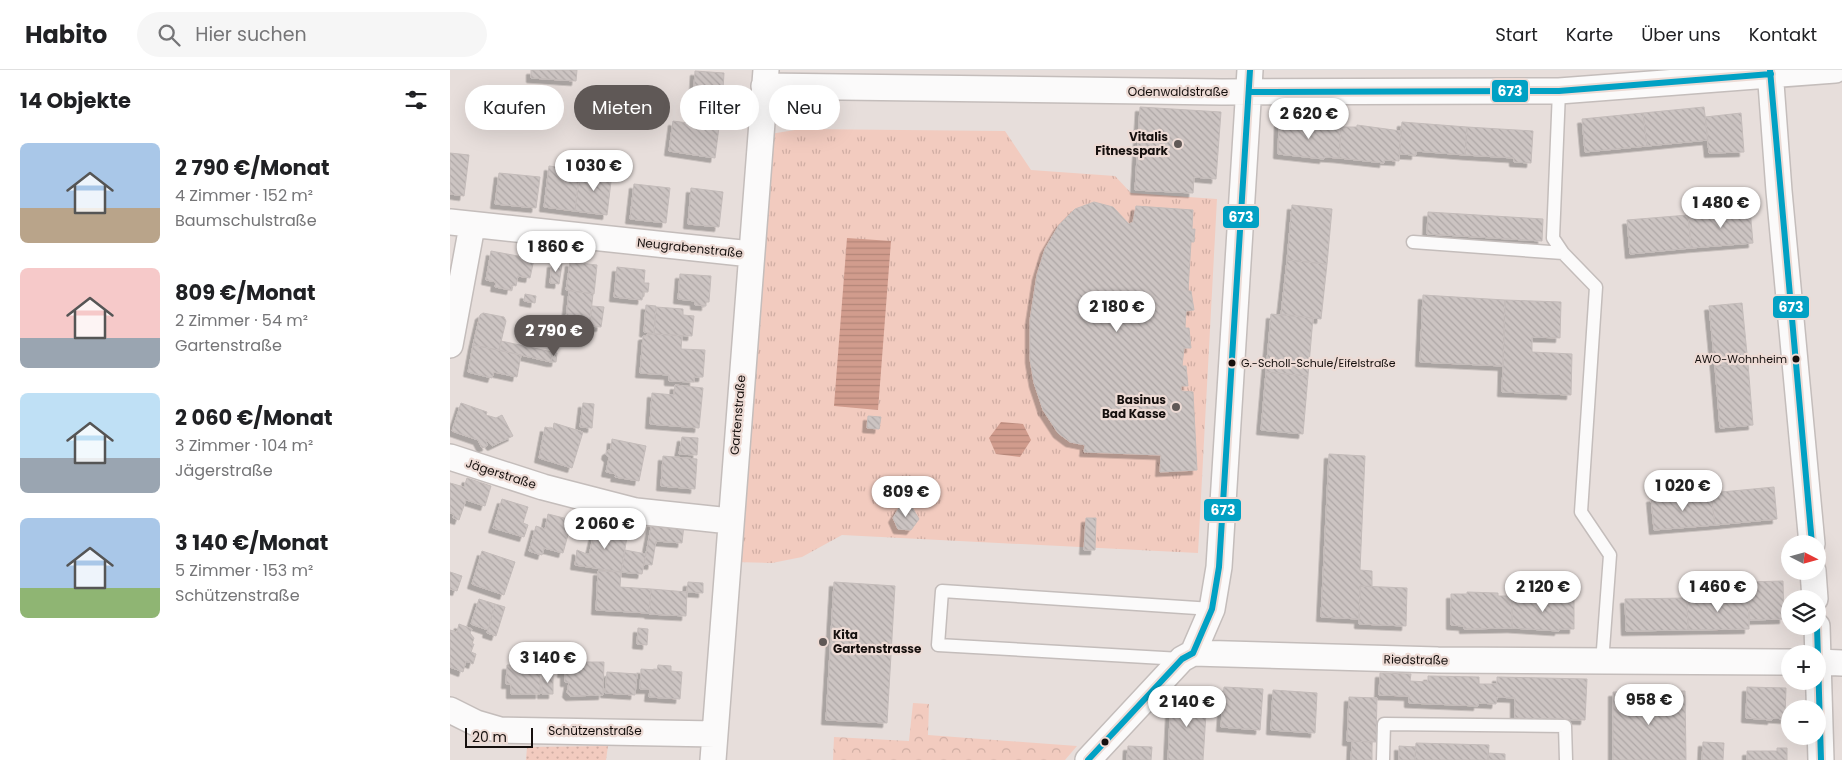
<!DOCTYPE html>
<html lang="de">
<head>
<meta charset="utf-8">
<style>
	:root { --surface:#fff; --page:#f6f6f6; --text:#202124; --muted:#757577; --line:#e0e0e0; --accent:#5f5856 }
	body { margin:0; font-family:Poppins,sans-serif; background:var(--page); color:var(--text); height:100vh; display:flex; flex-direction:column; font-size:19px; white-space:nowrap }
	* { box-sizing:border-box; margin:0 }
	p { font-size:16px; color:var(--muted) }
	.icon { flex:none; width:28px; height:28px; fill:none; stroke:currentColor; stroke-width:2; stroke-linecap:round; stroke-linejoin:round }
	.map { position:relative; flex:1; overflow:hidden }
	.side { display:flex; flex-direction:column; background:var(--surface); width:450px }
	.side>* { flex:none }
	.guide { position:absolute; left:15px; top:15px; width:475px; height:45px; display:flex; gap:10px }
	.needle { width:32px; rotate:96deg }
	.tools { position:absolute; left:1331px; top:465px; display:grid; gap:10px }
	.tools a { display:grid; place-items:center; width:45px; height:45px; border-radius:50%; background:var(--surface); box-shadow:0 5px 20px #0002; font-size:25px }
	.scale { position:absolute; left:15px; bottom:12px; width:68px; box-sizing:border-box; padding-left:5px; border:2px solid #16100e; border-top:0; font-size:14px; line-height:18px; white-space:nowrap; color:#16100e; -webkit-text-stroke:4px #eddbd5; paint-order:stroke }
	.price { position:absolute; translate:-50% -42px; padding:0 11px; border-radius:18px; background:#fff; color:#222; font-size:16px; line-height:32px; filter:drop-shadow(0 1px 2px #0008) }
	.price::after { content:''; position:absolute; left:50%; top:30px; width:15px; height:11px; margin-left:-8px; background:inherit; clip-path:polygon(0 0,100% 0,50% 100%) }
	.price.on { background:var(--accent); color:#fff }
	ul { padding:0; list-style:none }
	li { display:flex; align-items:center; gap:15px; height:125px; padding:0 20px }
	li span { display:grid; place-items:center; flex:none; width:140px; height:100px; border-radius:8px; color:#555 }
	li>.icon { margin-inline-start:auto }
	span .icon { width:60px; height:60px; fill:#fffc; stroke-width:1 }
	li b { font-size:21px }
	h2 { display:flex; justify-content:space-between; align-items:center; height:60px; padding:0 20px; font-size:21px }
	.chip { padding:0 18px; border-radius:22px; background:var(--surface); box-shadow:0 5px 20px #0002; font-size:18px; line-height:45px }
	.chip.on { background:var(--accent); color:#fff }
	header { display:flex; align-items:center; gap:30px; box-sizing:border-box; height:70px; padding:0 25px; background:var(--surface); border-bottom:1px solid var(--line) }
	header strong { font-size:24px }
	nav { display:flex; gap:28px; margin-inline-start:auto; font-size:18px }
	.search { width:350px; height:45px; background:var(--page); display:flex; align-items:center; gap:12px; box-sizing:border-box; padding:0 18px; border-radius:28px; color:var(--muted); font-size:19px }
	main { display:flex; flex:1; min-height:0 }
	.map>svg:first-child { display:block }
	.grass { fill:url(#grass-tufts) }
	.park { fill:url(#park-crowns) }
	.garden { fill:url(#garden-dots) }
	.water { fill:url(#water-rules) }
	.building { fill:url(#building-back-hatch); stroke:#c4bcba; filter:url(#shadow) }
	.lines { fill:none; stroke-linecap:round; stroke-linejoin:round }
	.service-casing { stroke:#c4bdbb; stroke-width:15 }
	.minor-casing { stroke:#c4bdbb; stroke-width:28 }
	.service { stroke:#fbfafa; stroke-width:12 }
	.minor { stroke:#fbfafa; stroke-width:25 }
	.bus-1-casing { stroke:#eddbd5; stroke-width:10 }
	.bus-1 { stroke:#01a1c4; stroke-width:6 }
	.poi-dot { fill:#5f5856; stroke:#eddbd5; stroke-width:2 }
	.bus-dot { fill:#16100e; stroke:#eddbd5; stroke-width:2 }
	.labels { text-anchor:middle; stroke-width:4.5; stroke-linejoin:round; paint-order:stroke }
	.bus-label { font-size:11px; fill:#16100e; stroke:#eddbd5; text-anchor:end }
	.street-label { font-size:12px; fill:#16100e; stroke:#eddbd5 }
	.poi-label { font-size:12px; font-weight:bold; fill:#16100e; stroke:#eddbd5; text-anchor:end }
	.line-badge { stroke:#eddbd5; stroke-width:2 }
	.badge-label { font-size:14px; text-anchor:middle; font-weight:bold; fill:#fff }
</style>
</head>
<body>
<header>
<strong>Habito</strong>
<div class="search"><svg class="icon" aria-label="search" viewBox="0 0 24 24"><circle cx="10" cy="10" r="6"/><path d="M15 15l6 6"/></svg>Hier suchen</div>
<nav><a>Start</a><a>Karte</a><a>Über uns</a><a>Kontakt</a></nav>
</header>
<main>
<section class="side">
<h2>14 Objekte<svg class="icon" aria-label="filters" viewBox="0 0 24 24"><path d="M4 7h16M4 17h16"/><circle cx="9" cy="7" r="2"/><circle cx="15" cy="17" r="2"/></svg></h2>
<ul>
<li><span style="background:linear-gradient(#a9c7e8 65%,#b9a48a 0)"><svg class="icon" aria-label="home" viewBox="0 0 24 24"><path d="M3 11l9-7 9 7M6 9v11h12V9"/></svg></span><div><b>2 790 €/Monat</b><p>4 Zimmer · 152 m²</p><p>Baumschulstraße</p></div></li>
<li><span style="background:linear-gradient(#f6c9c9 70%,#9aa5b1 0)"><svg class="icon" aria-label="home" viewBox="0 0 24 24"><path d="M3 11l9-7 9 7M6 9v11h12V9"/></svg></span><div><b>809 €/Monat</b><p>2 Zimmer · 54 m²</p><p>Gartenstraße</p></div></li>
<li><span style="background:linear-gradient(#bfe0f5 65%,#9aa5b1 0)"><svg class="icon" aria-label="home" viewBox="0 0 24 24"><path d="M3 11l9-7 9 7M6 9v11h12V9"/></svg></span><div><b>2 060 €/Monat</b><p>3 Zimmer · 104 m²</p><p>Jägerstraße</p></div></li>
<li><span style="background:linear-gradient(#a9c7e8 70%,#8fb573 0)"><svg class="icon" aria-label="home" viewBox="0 0 24 24"><path d="M3 11l9-7 9 7M6 9v11h12V9"/></svg></span><div><b>3 140 €/Monat</b><p>5 Zimmer · 153 m²</p><p>Schützenstraße</p></div></li>
</ul>
</section>
<div class="map">
<svg width="1392" height="690" viewBox="0 0 1392 690">
	<defs>
		<pattern id="grass-tufts" width="24" height="20" patternUnits="userSpaceOnUse" patternTransform="scale(1.25)"><rect width="24" height="20" fill="#f2cbbf"/><path d="M3 7l-1-3M5 7V3M7 7l1-3M15 17l-1-3M17 17v-4M19 17l1-3" fill="none" stroke="#cfada3"/></pattern>
		<pattern id="park-crowns" width="20" height="18" patternUnits="userSpaceOnUse" patternTransform="scale(1.25)"><rect width="20" height="18" fill="#f2cbbf"/><path d="M2 6a3 3 0 1 1 6 0M12 15a3 3 0 1 1 6 0" fill="none" stroke="#cfada3"/></pattern>
		<pattern id="garden-dots" width="8" height="8" patternUnits="userSpaceOnUse" patternTransform="scale(1.25)"><rect width="8" height="8" fill="#f2cbbf"/><path d="M2 2h.1M6 6h.1" fill="none" stroke="#cfada3" stroke-width="1.8" stroke-linecap="round"/></pattern>
		<pattern id="water-rules" width="6" height="5" patternUnits="userSpaceOnUse" patternTransform="scale(1.25)"><rect width="6" height="5" fill="#d19c8d"/><path d="M0 2.5h6" fill="none" stroke="#b38578"/></pattern>
		<pattern id="building-back-hatch" width="6" height="6" patternUnits="userSpaceOnUse" patternTransform="scale(1.25)"><rect width="6" height="6" fill="#ccc4c2"/><path d="M-1 5l2 2M0 0l6 6M5-1l2 2" fill="none" stroke="#aea7a6"/></pattern>
		<filter id="shadow"><feDropShadow dx="-4.5" dy="4.5" stdDeviation="0" flood-color="#0004"/></filter>
	</defs>
	<rect width="100%" height="100%" fill="#e7dedb"/>
	<path class="grass" d="M351,59L555,61L581,100L665,106L681,123L767,129L748,483L392,465L352,487L322,493L285,492L320,64Z"/>
	<path class="park" d="M463,633L479,634L478,665L627,676L615,690H383L384,667L459,671Z"/>
	<path class="garden" d="M158,676L156,690H76L77,677Z"/>
	<path class="water" d="M397,168L441,171L428,340L384,336Z
		M551,352L573,354L581,370L570,387L546,384L539,368Z"/>
	<path class="building" d="M81,0H127L126,11L81,8Z
		M245,1L274,3L272,36L243,34Z
		M690,37L771,42L766,109L744,107L743,123L685,120Z
		M1254,37L1258,70L1197,76L1193,43Z
		M1193,43L1197,76L1135,82L1132,49Z
		M1291,43L1294,82L1259,83L1255,47Z
		M223,51L269,57L265,88L219,81Z
		M845,51L878,52V56L891,57L889,88L874,87V89L828,84L829,52L844,53Z
		M952,52L1017,57L1015,85L966,81V85L949,84Z
		M907,55L951,61L949,91L934,90V93L889,88L891,57H907Z
		M1017,57L1083,61L1081,93L1064,92V88L1015,85Z
		M0,83L19,85L14,126L0,124Z
		M99,96L130,100L125,141L94,137Z
		M130,100L162,103L157,145L125,141Z
		M49,103L90,107L86,138L45,134Z
		M184,114L220,118L216,153L180,149Z
		M241,118L273,122L269,157L238,154Z
		M644,132L663,137L679,154L683,152L686,136L743,140L742,159H745L744,172H741L738,221H741L744,240L736,241L735,258H739L741,278H734L732,296H736L738,316H731V321L743,322L747,400L710,402L711,385L634,382L635,375L620,372L608,363L593,340L584,313L580,289V250L587,205L595,179L609,155L625,139Z
		M842,135L882,139L877,194L837,190Z
		M1300,139L1303,173L1241,178L1238,145Z
		M978,142L1093,149L1092,171L977,164Z
		M1238,145L1241,178L1180,184L1177,150Z
		M41,181L84,189L80,208L68,206L66,216L62,215L61,220L45,217L46,212L36,210Z
		M837,190L877,194L871,249L831,244Z
		M120,192L147,195L144,224L116,220Z
		M102,193L112,194L109,214L100,213Z
		M167,197L195,200L194,213H199L198,222H193L192,230L164,227Z
		M230,204L261,206L259,232H256V236L245,235V231L228,229Z
		M116,220L143,224L139,261L115,258L119,221Z
		M75,224L86,226L85,233L74,231Z
		M973,225L1055,230L1053,296L970,292Z
		M1055,230L1111,232L1110,268L1082,267V282L1122,284L1121,325L1052,322Z
		M1292,233L1298,294L1265,297L1259,236Z
		M196,235L206,236L204,264L194,262Z
		M142,236L154,237L151,257L139,256Z
		M206,237L233,239V245L244,246L242,266L204,264Z
		M33,243L54,247L56,251L49,280L23,275L30,245Z
		M821,244L863,248L858,306L816,302Z
		M204,264L232,266L231,279L255,280L253,307H244V312L219,311V305L190,303L193,266Z
		M51,271L102,282L101,292L49,280Z
		M23,275L71,285L67,307L44,302L42,308L18,302Z
		M102,282L107,283L106,292H101Z
		M1298,294L1303,355L1270,358L1265,297Z
		M816,302L858,306L853,364L811,360Z
		M225,315L253,318L249,358L200,354L202,323L224,325Z
		M11,333L37,342L36,345L46,348L52,345L63,366L42,376L36,369L37,376L32,378L28,370L2,361Z
		M133,333L144,334L142,358L130,357Z
		M418,346L431,347L429,359L417,358Z
		M104,353L133,362L122,398L89,388L95,357L103,359Z
		M232,367L248,368L247,385L229,384Z
		M162,369L196,376L189,411L165,407L166,404L156,402L159,388L156,385L157,381L161,379Z
		M879,384L915,386L910,500L922,501V517L910,516L909,549L871,547Z
		M213,386L247,389L245,419L211,416Z
		M17,408L41,416L35,436L16,430L9,450L3,448L4,444L0,443V413L14,417Z
		M1324,417L1327,449L1265,455L1261,423Z
		M1261,423L1265,455L1204,460L1201,428Z
		M52,429L78,437L73,453L78,455L74,467L43,458Z
		M450,436L462,437L469,449L461,460L448,459L443,448Z
		M98,444L122,450L113,483L94,478L92,485L79,481L86,456L95,459Z
		M636,448H646L645,480H634Z
		M202,452L234,455L232,473L206,471L202,495L194,494Z
		M146,455L178,461L171,502L125,495L127,480L139,485Z
		M175,480L196,484L192,504L171,502Z
		M32,481L65,492L54,525L22,514Z
		M148,501L171,502L170,517L201,519L199,543L146,540Z
		M0,502L12,506L7,521L0,519Z
		M1333,511L1334,549L1299,550L1297,512Z
		M238,512L253,513V523L237,522Z
		M384,512L445,516L437,653L376,650Z
		M910,516L957,518L956,556L909,554Z
		M201,519L237,522L236,546L199,544Z
		M1017,522L1048,523V526H1062V558L1014,559V556L1001,555V524H1017Z
		M1078,524L1124,527V559H1109V561L1062,558V526H1079Z
		M1297,527H1299V559L1238,560L1237,528Z
		M1237,528L1238,560L1176,561L1175,529Z
		M29,529L45,534L38,560L21,554Z
		M45,534L55,537L46,566L37,563Z
		M9,554L22,559L20,563L24,568L22,574H24L21,582L26,584L23,594L16,591L13,602L0,597V560L7,562Z
		M188,558L198,559L197,575L187,574Z
		M113,592H154L153,625L120,626L117,623L119,612H115V603H112Z
		M57,595L90,596V624H61V614H56Z
		M208,595L221,596V601L232,602L230,629L199,627L200,619H190L191,599L207,600Z
		M157,602L187,604L185,625L155,623Z
		M930,603L961,604L960,611L978,612V606L1029,607V614H1047V607L1137,609L1135,650L1065,648V628L1047,627L1046,634L1028,633V636L959,633V626L929,625Z
		M92,604H103V624H92Z
		M774,617L813,619L810,660L771,657Z
		M1297,617L1336,618L1335,649L1322,648V650L1296,648Z
		M823,620L867,623L865,663L821,660Z
		M1235,621L1236,690H1163V622Z
		M721,626L757,628L753,690H718Z
		M899,627L927,628L926,672L897,671Z
		M902,671L922,672V690H901Z
		M1253,672L1274,673L1273,690H1252Z
		M966,673L1039,675L1038,690H965Z
		M678,676L702,677L701,690H677Z
		M949,676L966,677L965,690H949Z
		M1327,678H1337V690H1297V681H1327Z
		M1038,683L1055,684V690H1038Z"/>
	<g class="lines">
		<defs>
			<path id="service" d="M1109,21L1103,168L1113,183L1146,217L1131,442L1160,485L1152,593
				M963,172L1113,183
				M731,589L488,575L492,521L762,539
				M933,690L934,654L1115,656L1116,690"/>
			<path id="minor" d="M1320,0L1329,121L1362,474
				M314,16L772,22L1109,21L1385,0
				M0,152L301,184
				M0,275L22,156
				M0,387L93,417L186,441L280,451
				M1363,501L1365,529
				M1367,556L1371,690
				M743,583L762,539L769,497L800,0
				M1368,592L1392,593
				M0,640L26,653L50,660L265,664
				M263,690L316,0
				M638,690L732,589L743,583L988,590L1340,592"/>
		</defs>
		<use href="#service" class="service-casing"/>
		<use href="#minor" class="minor-casing"/>
		<use href="#service" class="service"/>
		<use href="#minor" class="minor"/>
		<defs>
			<path id="bus-1" d="M1320,0L1362,474
				M799,22L1109,21L1321,4
				M1367,556L1371,690
				M743,583L762,539L769,497L800,0
				M638,690L732,589L743,583"/>
		</defs>
		<use href="#bus-1" class="bus-1-casing"/>
		<use href="#bus-1" class="bus-1"/>
	</g>
	<g class="poi-dot">
		<circle cx="728" cy="74" r="5"/>
		<circle cx="726" cy="337" r="5"/>
		<circle cx="373" cy="572" r="5"/>
	</g>
	<g class="bus-dot">
		<circle cx="1346" cy="289" r="4.5"/>
		<circle cx="782" cy="293" r="4.5"/>
		<circle cx="655" cy="672" r="4.5"/>
	</g>
	<g class="labels">
		<g class="bus-label">
			<text x="1337" y="293">AWO-Wohnheim</text>
			<text x="791" y="297" text-anchor="start">G.-Scholl-Schule/Eifelstraße</text>
		</g>
		<g class="street-label">
			<text x="728" y="26">Odenwaldstraße</text>
			<text transform="translate(240 178) rotate(6)" y="4">Neugrabenstraße</text>
			<text transform="translate(288 345) rotate(-85)" y="4">Gartenstraße</text>
			<text transform="translate(51 404) rotate(18)" y="4">Jägerstraße</text>
			<text transform="translate(966 590) rotate(1)" y="4">Riedstraße</text>
			<text x="145" y="665">Schützenstraße</text>
		</g>
		<g class="poi-label">
			<text x="718" y="71">Vitalis<tspan x="718" dy="14">Fitnesspark</tspan></text>
			<text x="716" y="334">Basinus<tspan x="716" dy="14">Bad Kasse</tspan></text>
			<text x="383" y="569" text-anchor="start">Kita<tspan x="383" dy="14">Gartenstrasse</tspan></text>
		</g>
	</g>
	<g class="line-badge">
		<rect x="1041" y="9" width="38" height="24" rx="5" fill="#01a1c4"/>
		<rect x="772" y="135" width="38" height="24" rx="5" fill="#01a1c4"/>
		<rect x="1322" y="225" width="38" height="24" rx="5" fill="#01a1c4"/>
		<rect x="753" y="428" width="39" height="24" rx="5" fill="#01a1c4"/>
	</g>
	<g class="badge-label">
		<text x="1060" y="26">673</text>
		<text x="791" y="152">673</text>
		<text x="1341" y="242">673</text>
		<text x="773" y="445">673</text>
	</g>
</svg>
<div class="tools">
<a><svg class="needle" viewBox="-14 -14 28 28"><path d="M0-13l5 13h-10z" fill="#e53935"/><path d="M0 13l5-13h-10z" fill="#757577"/></svg></a>
<a><svg class="icon" aria-label="layers" viewBox="0 0 24 24"><path d="M12 4l9 5-9 5-9-5zM3 14l9 5 9-5"/></svg></a>
<a>+</a>
<a>−</a>
</div>
<div class="scale">20 m</div>
<b class="price" style="left:859px;top:70px">2 620 €</b>
<b class="price" style="left:144px;top:122px">1 030 €</b>
<b class="price" style="left:1271px;top:159px">1 480 €</b>
<b class="price" style="left:106px;top:203px">1 860 €</b>
<b class="price" style="left:667px;top:263px">2 180 €</b>
<b class="price on" style="left:104px;top:287px">2 790 €</b>
<b class="price" style="left:1233px;top:442px">1 020 €</b>
<b class="price" style="left:456px;top:448px">809 €</b>
<b class="price" style="left:155px;top:480px">2 060 €</b>
<b class="price" style="left:1093px;top:543px">2 120 €</b>
<b class="price" style="left:1268px;top:543px">1 460 €</b>
<b class="price" style="left:98px;top:614px">3 140 €</b>
<b class="price" style="left:1199px;top:656px">958 €</b>
<b class="price" style="left:737px;top:658px">2 140 €</b>
<div class="guide">
<a class="chip">Kaufen</a>
<a class="chip on">Mieten</a>
<a class="chip">Filter</a>
<a class="chip">Neu</a>
</div>
</div>
</main>
</body>
</html>
